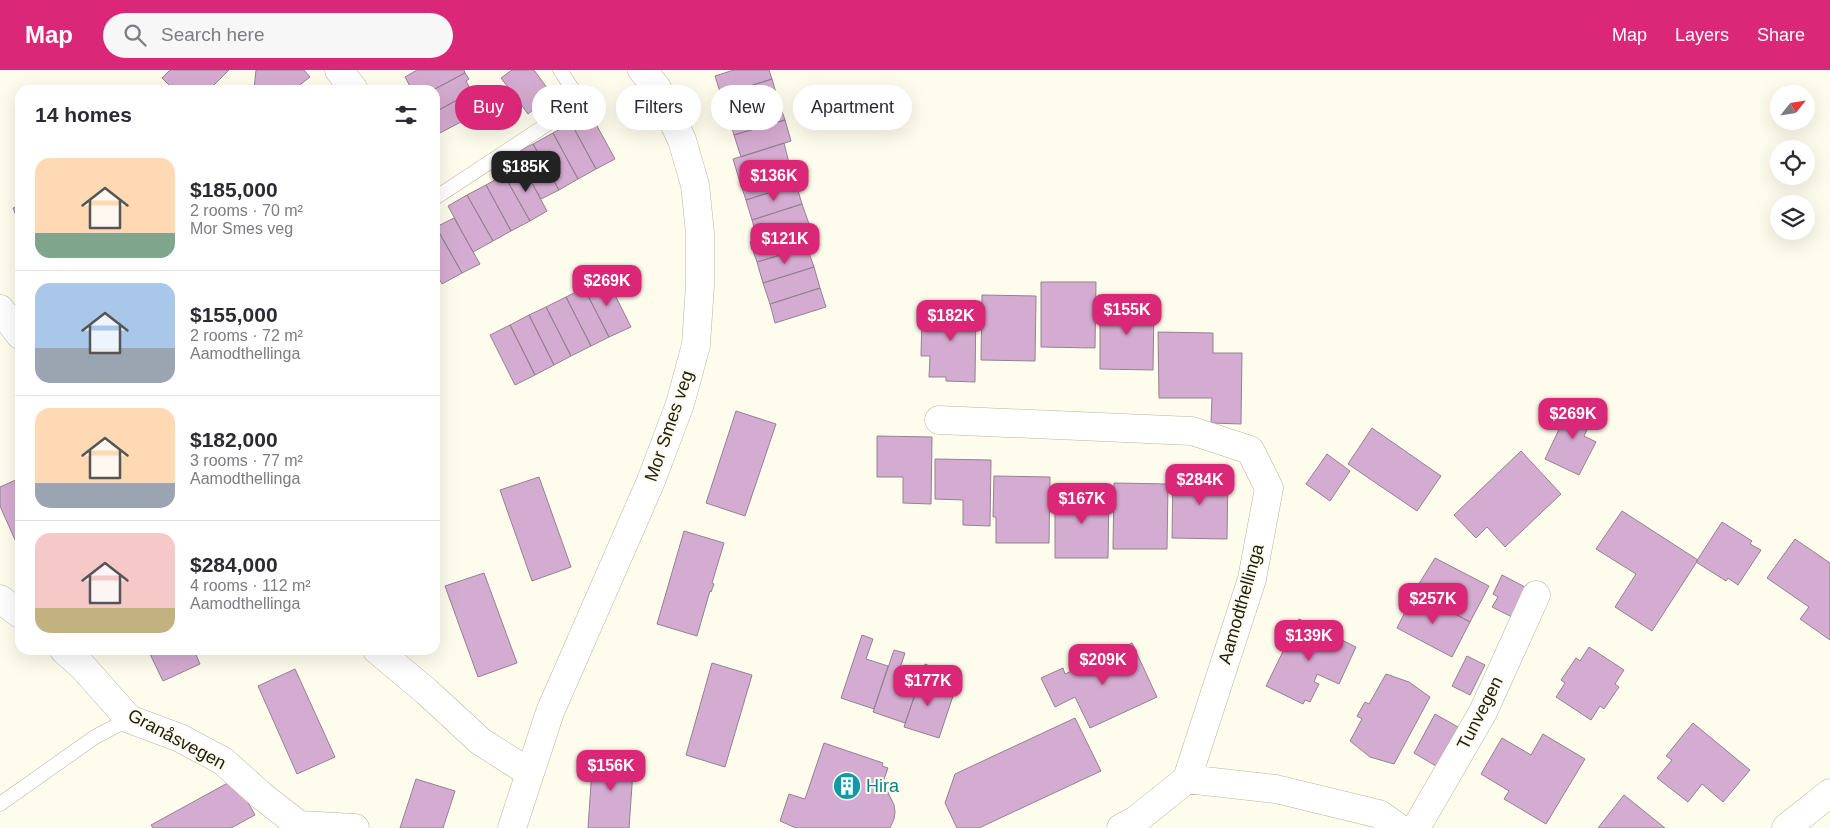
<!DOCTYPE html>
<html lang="en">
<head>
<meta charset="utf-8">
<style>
	:root { --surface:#fff; --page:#f7f7f7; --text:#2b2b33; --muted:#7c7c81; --line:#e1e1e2; --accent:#db2777 }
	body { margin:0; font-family:Helvetica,sans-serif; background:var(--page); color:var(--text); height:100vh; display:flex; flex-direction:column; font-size:19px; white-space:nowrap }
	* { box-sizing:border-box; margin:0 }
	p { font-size:16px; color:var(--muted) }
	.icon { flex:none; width:28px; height:28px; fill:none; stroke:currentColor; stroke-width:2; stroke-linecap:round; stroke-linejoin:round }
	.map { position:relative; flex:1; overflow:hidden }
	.details { position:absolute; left:15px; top:15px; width:425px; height:570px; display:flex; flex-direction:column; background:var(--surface); border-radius:15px; box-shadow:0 5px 20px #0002 }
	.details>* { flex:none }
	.guide { position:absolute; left:455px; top:15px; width:475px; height:45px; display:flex; gap:10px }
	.needle { width:32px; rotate:60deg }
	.buttons { position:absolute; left:1770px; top:15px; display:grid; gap:10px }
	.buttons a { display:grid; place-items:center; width:45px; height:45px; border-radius:50%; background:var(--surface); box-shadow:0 5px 20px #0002; font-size:25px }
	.price { position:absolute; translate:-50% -42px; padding:0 11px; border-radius:10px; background:var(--accent); color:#fff; font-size:16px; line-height:32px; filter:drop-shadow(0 1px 2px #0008) }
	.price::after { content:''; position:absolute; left:50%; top:30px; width:15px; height:11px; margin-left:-8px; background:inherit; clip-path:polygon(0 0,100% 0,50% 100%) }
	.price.selected { background:#222; color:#fff }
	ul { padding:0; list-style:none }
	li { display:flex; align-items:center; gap:15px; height:125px; padding:0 20px }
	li+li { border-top:1px solid var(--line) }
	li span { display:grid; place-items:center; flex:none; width:140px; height:100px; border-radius:15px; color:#555 }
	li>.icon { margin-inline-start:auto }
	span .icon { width:60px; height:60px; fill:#fffc; stroke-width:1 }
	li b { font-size:21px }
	h2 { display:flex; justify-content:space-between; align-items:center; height:60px; padding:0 20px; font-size:21px }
	.tag { padding:0 18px; border-radius:22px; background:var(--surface); box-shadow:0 5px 20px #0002; font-size:18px; line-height:45px }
	.tag.selected { background:var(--accent); color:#fff }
	header { display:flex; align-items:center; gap:30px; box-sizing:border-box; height:70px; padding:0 25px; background:var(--accent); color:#fff }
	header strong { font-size:24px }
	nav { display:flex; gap:28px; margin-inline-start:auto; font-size:18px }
	.search { width:350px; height:45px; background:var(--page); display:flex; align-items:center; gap:12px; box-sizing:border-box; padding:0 18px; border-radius:28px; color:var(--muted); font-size:19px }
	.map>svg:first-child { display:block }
	.building { fill:#d5acd1; stroke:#948192 }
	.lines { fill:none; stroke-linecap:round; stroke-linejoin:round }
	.lane-casing { stroke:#b9b59c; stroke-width:15 }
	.street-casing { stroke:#b9b59c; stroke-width:29 }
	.lane { stroke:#fff; stroke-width:14 }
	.street { stroke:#fff; stroke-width:28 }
	.labels { text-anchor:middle; stroke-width:4; stroke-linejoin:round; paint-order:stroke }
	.street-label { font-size:18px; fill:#1f1d14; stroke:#fefcec }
	.culture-label { font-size:18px; fill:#0d838f; stroke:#fefcec; text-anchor:start }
</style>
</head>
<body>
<header>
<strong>Map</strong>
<div class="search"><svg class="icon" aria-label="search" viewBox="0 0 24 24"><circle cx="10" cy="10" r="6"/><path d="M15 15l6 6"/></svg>Search here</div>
<nav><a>Map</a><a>Layers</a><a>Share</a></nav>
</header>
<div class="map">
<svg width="1830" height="758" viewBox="0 0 1830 758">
	<rect width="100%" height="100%" fill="#fefcec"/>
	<path class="building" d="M170,0H229L209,20H174L162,8Z
		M256,0H304L310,7L293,20H254Z
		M417,0H464L465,3L433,20H412L405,7Z
		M512,0H534L553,26L549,29L552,33L541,40L538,36L528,44L501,8Z
		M734,0H769L772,9L721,25L715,6Z
		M465,3L469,9L466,11L472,22L435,42V20H433Z
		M772,9L778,30L728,46L721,25Z
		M472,22L478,33L480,31L483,38L482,41L436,65L435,42Z
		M778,30L785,50L734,65L728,46Z
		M590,43L615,89L596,99L571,53Z
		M785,50L791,71L741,87L734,65Z
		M571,53L596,99L578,109L553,63Z
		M553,63L578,109L559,120L533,74Z
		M784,73L789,93L739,109L733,89Z
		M533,74L559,120L541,129L515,83Z
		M789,93L796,114L746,130L739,109Z
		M522,95L547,141L530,151L504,105Z
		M504,105L530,151L511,161L486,115Z
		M796,114L802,134L752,150L746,130Z
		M486,115L511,161L493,171L467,125Z
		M467,125L493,171L473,182L448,136Z
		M802,134L809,154L758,170L752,150Z
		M20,136V156L13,138Z
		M454,148L480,194L462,203L436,157Z
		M801,156L807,177L757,192L750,172Z
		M436,157L462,203L442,214L435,201Z
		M807,177L814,197L763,213L757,192Z
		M814,197L820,218L770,234L763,213Z
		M606,207L631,257L609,267L584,218Z
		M1041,212H1096L1095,278L1041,277Z
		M584,218L609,267L591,276L566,227Z
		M820,218L826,237L775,253L770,234Z
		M982,225L1036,226L1035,291L981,290Z
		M566,227L591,276L571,286L546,237Z
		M946,231H976L975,312L946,311V307H929L930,286H921L922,245L945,246Z
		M1100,233H1154L1153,300L1100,299Z
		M546,237L571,286L554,295L529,245Z
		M529,245L554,295L535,305L510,255Z
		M510,255L535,305L515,315L490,265Z
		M1158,262L1213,263V283H1242L1241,354L1211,353L1212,328H1159Z
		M1588,330L1599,335L1584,366L1596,372L1579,405L1545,389L1570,336L1580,341L1571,360L1573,361Z
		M736,341L776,354L745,446L706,433Z
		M1372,358L1441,406L1417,441L1348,394Z
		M877,366L932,367L931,434L903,433V407H877Z
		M1521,381L1561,424L1505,477L1487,457L1476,468L1454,445Z
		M1327,384L1350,401L1330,431L1306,414Z
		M935,389L991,390L990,456L963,455V430L935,429Z
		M1173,402L1228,403L1227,469L1172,468Z
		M994,406L1050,407L1049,473H996V447H993Z
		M539,407L571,497L532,511L500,420Z
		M20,408V481L0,436V417Z
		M1114,413L1168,414L1167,479H1113Z
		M1055,421L1109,422L1108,488H1055Z
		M1622,441L1698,490L1652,561L1615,537L1636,504L1596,479Z
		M1722,452L1752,471L1750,474L1761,480L1738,515L1728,508L1726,511L1696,492Z
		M684,461L724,473L712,513L714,514L711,522L710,521L697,566L657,554Z
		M1795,469L1830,493V570L1800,549L1809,537L1767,508Z
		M1435,488L1489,516L1470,552L1416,523L1419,518L1417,517Z
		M484,503L517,593L478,607L445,516Z
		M1502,505L1527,518L1512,547L1492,537L1498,527L1493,524Z
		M1416,523L1470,552L1452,587L1397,558L1412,528H1414Z
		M1299,549L1356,577L1339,614L1317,604L1314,612L1319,614L1310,632L1305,630L1303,634L1266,616Z
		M862,565L873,569L866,589L888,596L874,639L841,628Z
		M1132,573L1157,627L1090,658L1075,627L1055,637L1041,608L1063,598L1065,604Z
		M1589,577L1624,600L1615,614L1619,617L1604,639L1600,636L1591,650L1556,627L1565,613L1561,610L1576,588L1580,591Z
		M148,580H194L200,594L163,611Z
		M894,580L905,583L898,604L920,611L905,653L873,642Z
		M1467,586L1485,595L1470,625L1452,616Z
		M712,593L752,605L725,697L686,685Z
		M925,594L935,598L928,618L953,626L939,668L904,657Z
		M295,599L335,687L297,704L258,616Z
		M1386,604L1409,612L1430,627L1394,694L1370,687L1350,671L1362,649L1357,646L1365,632L1369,634Z
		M1435,644L1458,657L1436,696L1414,683Z
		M1075,648L1101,701L979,758H957L945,733L955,704Z
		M1693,653L1750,700L1723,732L1702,714L1688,732L1657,708L1672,690L1666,686Z
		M1543,664L1585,689L1546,754L1504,729L1509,721L1481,704L1502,668L1531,685Z
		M824,673L883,693L882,696L888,698L883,712L894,735L895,742L894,749L890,758H796L780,751L789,724L805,729Z
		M593,684L634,687L629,758H588Z
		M235,709L255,745L231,758H153L151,755Z
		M416,709L455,721L443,758H400Z
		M1624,725L1665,758H1598Z"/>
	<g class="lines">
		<defs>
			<path id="lane" d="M435,128L581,32L560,0
				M0,734L95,667L129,649"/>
			<path id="street" d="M339,0L354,20
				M0,239L20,265
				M939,350L1192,361L1250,380L1269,418L1252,509L1187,709L1136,750L1121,758
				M0,529L20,544
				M64,580L83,597L129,649L180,668L223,691L262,726L299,755L355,758
				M377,580L427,622L480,671L530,703L512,758
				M530,703L550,642L651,411L680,334L696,275L700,215V163L695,115L682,70L657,18L642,0
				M1187,709L1276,719L1379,744L1399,758
				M1416,758L1483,642L1536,525
				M1786,758L1830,723"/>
		</defs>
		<use href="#lane" class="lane-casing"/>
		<use href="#street" class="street-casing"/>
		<use href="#lane" class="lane"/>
		<use href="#street" class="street"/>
	</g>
	<defs>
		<symbol id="building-disc" viewBox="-11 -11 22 22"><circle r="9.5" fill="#0f9aa8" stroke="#fefcec"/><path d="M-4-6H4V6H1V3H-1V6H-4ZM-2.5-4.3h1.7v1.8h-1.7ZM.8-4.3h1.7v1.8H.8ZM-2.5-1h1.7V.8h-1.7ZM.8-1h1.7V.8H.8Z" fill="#fff"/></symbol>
	</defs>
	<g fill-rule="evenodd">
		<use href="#building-disc" x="831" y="700" width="32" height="32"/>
	</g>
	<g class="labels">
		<g class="street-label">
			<text transform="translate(669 356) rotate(-71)" y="6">Mor Smes veg</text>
			<text transform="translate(1241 534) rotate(-74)" y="6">Aamodthellinga</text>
			<text transform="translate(1480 643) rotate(-63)" y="6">Tunvegen</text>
			<text transform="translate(177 669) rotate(28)" y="6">Granåsvegen</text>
		</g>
		<g class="culture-label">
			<text x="866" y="722">Hira</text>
		</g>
	</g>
</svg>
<div class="buttons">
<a><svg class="needle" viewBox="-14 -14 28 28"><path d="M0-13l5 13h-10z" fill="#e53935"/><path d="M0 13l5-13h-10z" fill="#7c7c81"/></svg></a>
<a><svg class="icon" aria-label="locate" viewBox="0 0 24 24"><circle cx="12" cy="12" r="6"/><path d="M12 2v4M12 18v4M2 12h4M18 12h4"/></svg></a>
<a><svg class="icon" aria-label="layers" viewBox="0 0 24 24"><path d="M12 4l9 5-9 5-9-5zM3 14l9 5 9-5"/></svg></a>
</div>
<b class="price selected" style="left:526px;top:123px">$185K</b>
<b class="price" style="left:774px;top:132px">$136K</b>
<b class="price" style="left:785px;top:195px">$121K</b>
<b class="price" style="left:607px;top:237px">$269K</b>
<b class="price" style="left:1127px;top:266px">$155K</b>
<b class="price" style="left:951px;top:272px">$182K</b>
<b class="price" style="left:1573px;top:370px">$269K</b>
<b class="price" style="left:1200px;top:436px">$284K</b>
<b class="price" style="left:1082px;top:455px">$167K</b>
<b class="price" style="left:1433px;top:555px">$257K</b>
<b class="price" style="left:1309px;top:592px">$139K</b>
<b class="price" style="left:1103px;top:616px">$209K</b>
<b class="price" style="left:928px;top:637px">$177K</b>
<b class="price" style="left:611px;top:722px">$156K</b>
<div class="guide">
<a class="tag selected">Buy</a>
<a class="tag">Rent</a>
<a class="tag">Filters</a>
<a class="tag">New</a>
<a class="tag">Apartment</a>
</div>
<section class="details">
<h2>14 homes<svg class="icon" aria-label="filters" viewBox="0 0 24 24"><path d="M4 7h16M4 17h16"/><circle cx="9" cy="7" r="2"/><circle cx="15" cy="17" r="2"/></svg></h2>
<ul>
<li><span style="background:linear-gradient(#ffd9b3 75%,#7fa58c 0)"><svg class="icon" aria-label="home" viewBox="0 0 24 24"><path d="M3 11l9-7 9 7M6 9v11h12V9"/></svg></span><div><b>$185,000</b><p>2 rooms · 70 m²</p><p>Mor Smes veg</p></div></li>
<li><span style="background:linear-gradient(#a9c7e8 65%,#9aa5b1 0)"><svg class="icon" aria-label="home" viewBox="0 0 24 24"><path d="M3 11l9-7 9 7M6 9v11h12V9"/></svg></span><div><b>$155,000</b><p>2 rooms · 72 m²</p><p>Aamodthellinga</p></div></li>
<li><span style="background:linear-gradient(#ffd9b3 75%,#9aa5b1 0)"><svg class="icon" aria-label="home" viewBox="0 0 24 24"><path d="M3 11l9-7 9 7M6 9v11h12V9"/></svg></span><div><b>$182,000</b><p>3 rooms · 77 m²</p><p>Aamodthellinga</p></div></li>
<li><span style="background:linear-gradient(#f6c9c9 75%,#c2b280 0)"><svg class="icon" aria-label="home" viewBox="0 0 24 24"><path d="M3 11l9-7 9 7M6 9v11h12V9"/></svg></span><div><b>$284,000</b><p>4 rooms · 112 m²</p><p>Aamodthellinga</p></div></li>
</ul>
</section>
</div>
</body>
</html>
